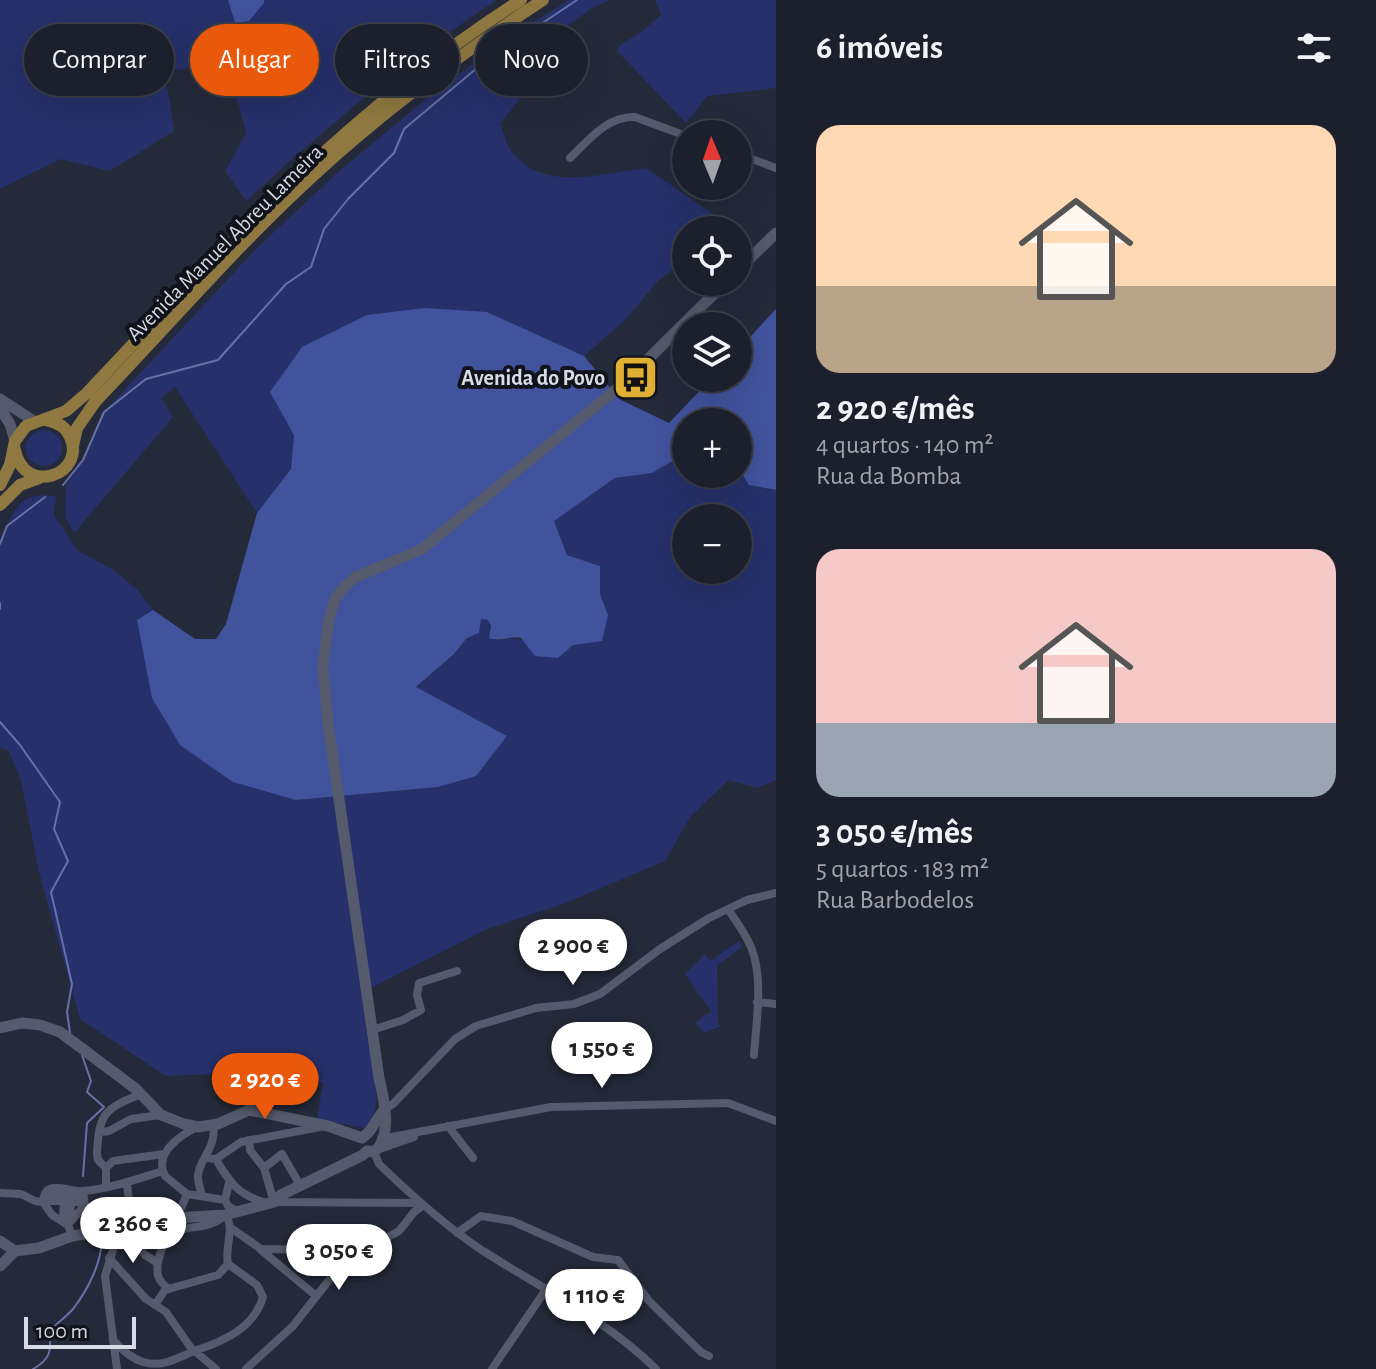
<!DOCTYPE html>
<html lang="pt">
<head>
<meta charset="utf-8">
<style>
	:root { --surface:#1c202c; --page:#292d38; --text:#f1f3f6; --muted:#a0a3a9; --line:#3a3e48; --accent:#ea580c }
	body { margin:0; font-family:"Alegreya Sans",sans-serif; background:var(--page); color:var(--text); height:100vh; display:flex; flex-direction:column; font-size:30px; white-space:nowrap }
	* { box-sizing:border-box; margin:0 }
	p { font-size:26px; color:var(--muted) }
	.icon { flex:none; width:44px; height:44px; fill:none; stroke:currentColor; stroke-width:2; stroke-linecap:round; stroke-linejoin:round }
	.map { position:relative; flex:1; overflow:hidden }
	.sheet { display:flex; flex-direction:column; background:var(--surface); width:600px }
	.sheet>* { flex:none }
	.guide { position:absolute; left:24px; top:24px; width:632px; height:72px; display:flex; gap:16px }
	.needle { width:52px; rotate:358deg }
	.fabs { position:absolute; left:672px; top:120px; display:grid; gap:16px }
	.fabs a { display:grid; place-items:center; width:80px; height:80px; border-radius:50%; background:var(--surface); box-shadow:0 8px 32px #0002,0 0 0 2px var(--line); font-size:40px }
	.scale { position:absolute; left:24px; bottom:20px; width:112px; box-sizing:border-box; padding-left:8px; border:4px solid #d7dbe5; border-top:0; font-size:22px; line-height:28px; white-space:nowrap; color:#d7dbe5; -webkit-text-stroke:6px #11131a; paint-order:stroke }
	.price { position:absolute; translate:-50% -68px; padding:0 18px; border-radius:28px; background:#fff; color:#222; font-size:26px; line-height:52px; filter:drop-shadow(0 2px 4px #0008) }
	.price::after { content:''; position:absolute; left:50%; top:48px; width:24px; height:18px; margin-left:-12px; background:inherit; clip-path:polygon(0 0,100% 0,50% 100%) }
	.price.current { background:var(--accent); color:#fff }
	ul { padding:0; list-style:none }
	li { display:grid; align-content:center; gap:16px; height:424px; padding:0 40px }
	li span { display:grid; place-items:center; height:248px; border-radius:24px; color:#555 }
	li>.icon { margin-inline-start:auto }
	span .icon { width:144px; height:144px; fill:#fffc; stroke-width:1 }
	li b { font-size:34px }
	h2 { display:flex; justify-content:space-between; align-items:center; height:96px; padding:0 40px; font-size:34px }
	.pill { padding:0 28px; border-radius:36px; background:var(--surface); box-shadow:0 8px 32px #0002,0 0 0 2px var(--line); font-size:28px; line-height:72px }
	.pill.current { background:var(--accent); color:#fff }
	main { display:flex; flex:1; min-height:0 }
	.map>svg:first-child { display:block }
	.green { fill:#26316b; fill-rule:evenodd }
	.forest { fill:#42539e }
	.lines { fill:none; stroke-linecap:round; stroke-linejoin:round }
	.stream { stroke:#6671a7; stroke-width:2 }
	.street { stroke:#555a6c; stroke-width:8 }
	.secondary { stroke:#555a6c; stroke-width:11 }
	.primary { stroke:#907941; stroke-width:12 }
	.labels { text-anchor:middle; stroke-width:8; stroke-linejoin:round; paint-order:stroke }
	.street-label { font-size:22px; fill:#d7dbe5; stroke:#11131a }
	.poi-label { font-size:22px; font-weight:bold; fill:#d7dbe5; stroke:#11131a; text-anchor:end }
</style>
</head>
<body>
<main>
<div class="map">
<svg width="776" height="1369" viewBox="0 0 776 1369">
	<rect width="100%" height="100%" fill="#252a3a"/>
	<path class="green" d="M0,0H228L235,23L263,3L264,0H497C407,58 325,129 246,201L225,171L246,133L228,64L165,71L174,131L110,171L61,159L0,189Z
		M569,0H610L592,8L559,33L554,68L519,100L500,124C504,132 506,145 512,152C543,193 603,173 646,168L713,214L716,230H686V259L658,281L626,319L584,356L487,312L294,436L291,469L257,513L175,387L161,398L173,417L74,533L65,517L66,484L83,460L104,412L254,251L337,173L432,94L509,37Z
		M655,0H776V88L707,96L686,123L617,51L620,45L640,33L661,15Z
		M26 448a18 18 0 1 1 36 0a18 18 0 1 1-36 0Z
		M686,453V474H738V467L749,485L776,490V780L757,788L729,780L690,817L665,861L563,904L487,929L361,993L377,1099L373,1118L366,1128L317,1120L323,1083L286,1071L166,1076L80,1019L39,872L21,781L9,751L0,747V540C14,510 19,491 56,496L54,515L78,551L115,571L138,590L153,610L137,620L296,800L437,787L476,775L507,736L416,688L453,655L467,638L479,633L481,619L488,620L495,641C523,634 534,645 558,658L608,615L600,594V566L567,555L554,521L615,478L652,473ZM686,518H738V570H686Z
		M739,941L742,947L717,966L718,1025H723L705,1033L695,1023L711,1011L685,974L705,954L710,961Z"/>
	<path class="forest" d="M228,0H264V3L249,21L235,23Z
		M425,308L487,312L584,356L619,399L669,423L712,378H738V350L776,309V490L749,485L738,467V422H686V453L652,473L615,478L554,521L567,555L600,566V594L608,615L602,641L573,645L558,658L535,656L521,638C509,636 499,642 489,638L491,626L488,620L481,619L479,633L467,638L453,655L416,687L507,736L476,776L438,787L296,800L233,782L180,745L152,698L137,620L153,610L195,639H216L226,624L257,513L291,469L294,435L270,392L302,347L367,315Z"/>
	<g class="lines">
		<path class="stream" d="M63,485L83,460L104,412L146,379L218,360L286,284L311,267L324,229L348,199L394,153L404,129L483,63L577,0
			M0,544L7,526L45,497
			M0,603V609
			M0,722L20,745L60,802L54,829L68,861L51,892L72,984L67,1012L70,1033
			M82,1055L91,1081L87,1092L104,1107L87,1123L83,1176
			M33,1369C51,1359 51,1351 50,1331C57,1323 66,1317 73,1309C87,1291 103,1261 101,1239"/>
		<path class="street" d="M738,154L776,168
			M570,158C589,140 607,116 635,117L686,136
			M728,909C736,921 745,933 751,947C764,979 756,1022 754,1055
			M757,1002L776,1004
			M372,1030L403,1020L421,1010L417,995L419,983L457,971
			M386,1108L393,1104L455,1039L476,1026L536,1008L574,1004L600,994L660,949L709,918L747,900L776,893
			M448,1126L473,1158
			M100,1132L109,1131L131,1119L161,1115
			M381,1139L551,1107L728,1103L776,1121
			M249,1140L250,1150L264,1168L274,1202L420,1203
			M377,1150L414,1137
			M374,1152L379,1164C412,1196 444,1225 483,1251C543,1289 605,1319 656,1369
			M207,1158L216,1159L241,1142L320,1127
			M216,1159C229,1183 240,1196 267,1203
			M106,1168L98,1160L97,1154C99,1113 104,1109 141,1094
			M264,1168L282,1154L300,1185
			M163,1171C157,1151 181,1135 197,1127
			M229,1183L225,1200L228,1206L236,1211
			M127,1184L132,1225
			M106,1187V1168L113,1161L164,1154
			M0,1193L21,1194L35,1201L43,1202
			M46,1193L79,1197L78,1202H71L70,1218L63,1217L64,1201H46Z
			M202,1196C201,1190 197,1181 198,1175C200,1158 217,1147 213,1125
			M43,1202C44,1195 45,1189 53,1188C63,1186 74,1193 84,1191C112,1188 137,1179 163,1171L165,1176L187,1194L225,1200
			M43,1202L52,1215L68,1225L72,1236
			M177,1218L187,1194
			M71,1221L85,1205L83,1191
			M231,1228L261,1249L363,1250
			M457,1233L481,1216L512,1221L593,1257L618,1260L649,1301L701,1352L709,1356
			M121,1235L130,1237L145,1255L158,1263
			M116,1240L105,1276L117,1369
			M261,1250L315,1295
			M109,1258L146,1299L166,1312L191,1348L216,1369
			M155,1305L165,1290L218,1275L228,1264
			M113,1340C121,1349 130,1358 143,1362C164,1368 178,1357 197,1350C224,1341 254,1328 263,1297L257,1285L228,1264C224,1247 236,1228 225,1215C200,1239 169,1211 158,1262C156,1275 158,1281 169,1289
			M246,1369L293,1326L340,1266L356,1254L399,1231L414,1212L422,1206
			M492,1369L547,1288"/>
		<path class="secondary" d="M738,270L776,233
			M0,399L34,421
			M0,408L10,424L15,441
			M0,1028L22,1023L40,1025L60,1032L136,1089L161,1115L184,1124L198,1127L218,1124L249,1110L328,1126L362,1138
			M362,1138L369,1132L385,1108
			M367,1151L374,1152C393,1137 384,1098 379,1078L328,723L323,667L328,623L335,599L346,585L356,577L422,549L625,382L726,282
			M121,1228L158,1219L225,1215L274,1202L281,1195L363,1155L367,1151
			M105,1231L106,1236L114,1240L120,1237L121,1228
			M0,1241L15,1251L39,1248L72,1236L105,1231L112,1224L121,1228
			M0,1266L15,1251"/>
		<path class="primary" d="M73,446L77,428L95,402C168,326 237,245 315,174C386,109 463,52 543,0
			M15,450C24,497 87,475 70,437C66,426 57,422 46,420
			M0,485L10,465L15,441L26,426L66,411L87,393C221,250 354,106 521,0
			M0,505L20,485L39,478"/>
	</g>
	<defs>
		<symbol id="bus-square" viewBox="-11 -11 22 22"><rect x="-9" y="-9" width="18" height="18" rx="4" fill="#e1af34" stroke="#11131a"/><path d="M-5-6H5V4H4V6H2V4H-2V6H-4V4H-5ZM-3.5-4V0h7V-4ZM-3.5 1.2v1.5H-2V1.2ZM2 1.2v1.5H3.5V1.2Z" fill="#111"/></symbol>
	</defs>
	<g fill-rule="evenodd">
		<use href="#bus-square" x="610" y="352" width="51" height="51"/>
	</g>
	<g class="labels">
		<g class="street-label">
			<text transform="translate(224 242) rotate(-45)" y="8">Avenida Manuel Abreu Lameira</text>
		</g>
		<g class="poi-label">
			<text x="605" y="385">Avenida do Povo</text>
		</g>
	</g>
</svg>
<div class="fabs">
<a><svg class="needle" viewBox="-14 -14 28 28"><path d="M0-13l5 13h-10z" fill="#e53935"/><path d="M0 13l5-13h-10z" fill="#a0a3a9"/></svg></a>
<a><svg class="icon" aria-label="locate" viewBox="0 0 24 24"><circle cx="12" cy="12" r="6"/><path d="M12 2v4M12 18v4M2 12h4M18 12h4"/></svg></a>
<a><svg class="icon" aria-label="layers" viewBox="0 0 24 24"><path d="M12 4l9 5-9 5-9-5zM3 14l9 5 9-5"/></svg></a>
<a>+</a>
<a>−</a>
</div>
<div class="scale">100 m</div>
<b class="price" style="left:573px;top:987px">2 900 €</b>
<b class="price" style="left:602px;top:1090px">1 550 €</b>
<b class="price current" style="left:265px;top:1121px">2 920 €</b>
<b class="price" style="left:133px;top:1265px">2 360 €</b>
<b class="price" style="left:339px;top:1292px">3 050 €</b>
<b class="price" style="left:594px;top:1337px">1 110 €</b>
<div class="guide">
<a class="pill">Comprar</a>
<a class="pill current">Alugar</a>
<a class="pill">Filtros</a>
<a class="pill">Novo</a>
</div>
</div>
<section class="sheet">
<h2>6 imóveis<svg class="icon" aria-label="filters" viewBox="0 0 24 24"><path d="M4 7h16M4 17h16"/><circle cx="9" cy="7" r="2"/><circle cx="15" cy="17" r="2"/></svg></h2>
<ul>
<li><span style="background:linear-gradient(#ffd9b3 65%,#b9a48a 0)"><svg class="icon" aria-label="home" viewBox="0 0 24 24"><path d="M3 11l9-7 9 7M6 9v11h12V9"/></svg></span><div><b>2 920 €/mês</b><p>4 quartos · 140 m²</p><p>Rua da Bomba</p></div></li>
<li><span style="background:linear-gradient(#f6c9c9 70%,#9aa5b1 0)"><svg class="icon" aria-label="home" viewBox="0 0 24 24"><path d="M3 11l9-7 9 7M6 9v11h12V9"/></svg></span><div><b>3 050 €/mês</b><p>5 quartos · 183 m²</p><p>Rua Barbodelos</p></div></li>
</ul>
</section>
</main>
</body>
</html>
